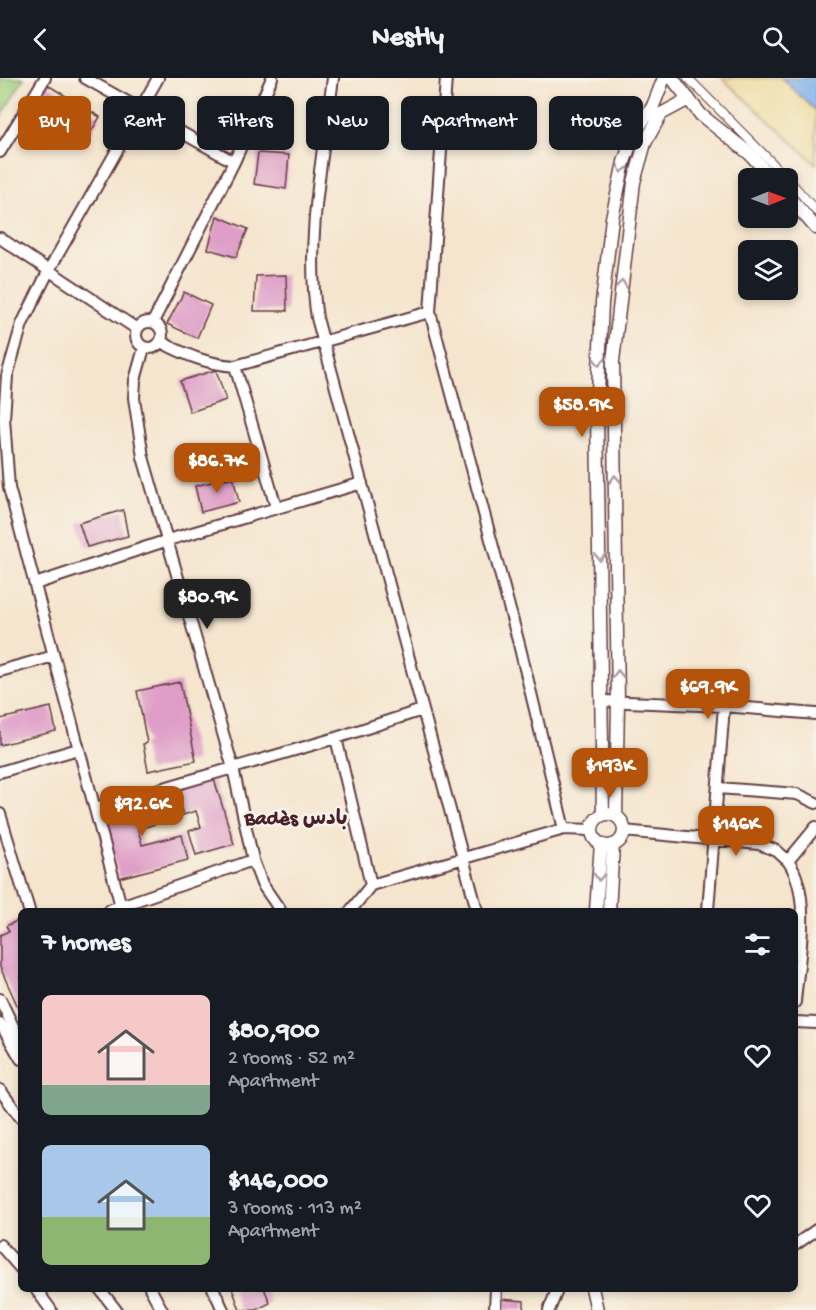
<!DOCTYPE html>
<html lang="en">
<head>
<meta charset="utf-8">
<style>
	:root { --surface:#171b24; --page:#20242c; --text:#f1f3f6; --muted:#9ea1a6; --accent:#b45309 }
	body { margin:0; font-family:"Gochi Hand","Playpen Sans Arabic",sans-serif; background:var(--page); color:var(--text); height:100vh; display:flex; flex-direction:column; font-size:22px; white-space:nowrap }
	* { box-sizing:border-box; margin:0 }
	p { font-size:20px; color:var(--muted) }
	.icon { flex:none; width:33px; height:33px; fill:none; stroke:currentColor; stroke-width:2; stroke-linecap:round; stroke-linejoin:round }
	.map { position:relative; flex:1; overflow:hidden }
	.side { position:absolute; left:18px; top:830px; width:780px; height:384px; display:flex; flex-direction:column; background:var(--surface); border-radius:9px; box-shadow:0 3px 9px #0003 }
	.side>* { flex:none }
	.hud { position:absolute; left:18px; top:18px; width:780px; height:54px; display:flex; gap:12px }
	.needle { width:39px; rotate:89deg }
	.buttons { position:absolute; left:738px; top:90px; display:grid; gap:12px }
	.buttons a { display:grid; place-items:center; width:60px; height:60px; border-radius:9px; background:var(--surface); box-shadow:0 3px 9px #0003; font-size:30px }
	.price { position:absolute; translate:-50% -51px; padding:0 14px; border-radius:12px; background:var(--accent); color:#fff; font-size:20px; line-height:39px; filter:drop-shadow(0 2px 3px #0008) }
	.price::after { content:''; position:absolute; left:50%; top:36px; width:18px; height:14px; margin-left:-9px; background:inherit; clip-path:polygon(0 0,100% 0,50% 100%) }
	.price.selected { background:#222; color:#fff }
	ul { padding:0; list-style:none }
	li { display:flex; align-items:center; gap:18px; height:150px; padding:0 24px }
	li span { display:grid; place-items:center; flex:none; width:168px; height:120px; border-radius:9px; color:#555 }
	li>.icon { margin-inline-start:auto }
	span .icon { width:72px; height:72px; fill:#fffc; stroke-width:1 }
	li b { font-size:26px }
	h2 { display:flex; justify-content:space-between; align-items:center; height:72px; padding:0 24px; font-size:26px }
	.tag { padding:0 21px; border-radius:9px; background:var(--surface); box-shadow:0 3px 9px #0003; font-size:21px; line-height:54px }
	.tag.selected { background:var(--accent); color:#fff }
	header { display:flex; justify-content:space-between; align-items:center; height:78px; padding:0 24px; background:var(--surface); font-size:27px; font-weight:800 }
	.map>svg:first-child { display:block }
	.green { fill:#a0cf7e; stroke:#757754; stroke-width:1.5 }
	.sand { fill:#eeda9e; stroke:#9c7c64; stroke-width:1.5 }
	.water { fill:#7db0ea; stroke:#64688a; stroke-width:1.5 }
	.building { fill:#df9ec7 }
	.lines { fill:none; stroke-linecap:round; stroke-linejoin:round }
	.pedestrian-casing { stroke:#643d43; stroke-width:10 }
	.minor-casing { stroke:#643d43; stroke-width:14 }
	.tertiary-casing { stroke:#643d43; stroke-width:15 }
	.pedestrian { stroke:#fff; stroke-width:8 }
	.minor { stroke:#fff; stroke-width:10 }
	.tertiary { stroke:#fff; stroke-width:12 }
	.oneway { stroke:#ae9aa0 }
	.labels { text-anchor:middle; stroke-width:5; stroke-linejoin:round; paint-order:stroke }
	.neighbourhood-label { font-size:21px; font-weight:bold; fill:#4a1f2b; stroke:#f7f3e8 }
</style>
</head>
<body>
<header><svg class="icon" aria-label="back" viewBox="0 0 24 24"><path d="M15 5l-7 7 7 7"/></svg>Nestly<svg class="icon" aria-label="search" viewBox="0 0 24 24"><circle cx="10" cy="10" r="6"/><path d="M15 15l6 6"/></svg></header>
<div class="map">
<svg width="816" height="1232" viewBox="0 0 816 1232">
	<rect width="100%" height="100%" fill="#f7f3e8"/>
	<filter id="ink" filterUnits="userSpaceOnUse"><feTurbulence type="fractalNoise" baseFrequency=".0167" numOctaves="2"/><feDisplacementMap in="SourceGraphic" scale="12" xChannelSelector="R" yChannelSelector="G"/><feConvolveMatrix kernelMatrix="1 2 1 2 8 2 1 2 1" color-interpolation-filters="sRGB"/></filter>
	<filter id="wash" filterUnits="userSpaceOnUse"><feTurbulence type="fractalNoise" baseFrequency=".008" numOctaves="4" result="noise"/><feDisplacementMap in="SourceGraphic" scale="24" xChannelSelector="R" yChannelSelector="G"/><feGaussianBlur stdDeviation="1.35" result="paint"/><feColorMatrix in="noise" values="0 0 0 0 0 0 0 0 0 0 0 0 0 0 0 0 0 1.4 0 .05"/><feComposite in="paint" operator="in"/></filter>
	<g filter="url(#wash)">
		<rect width="100%" height="100%" fill="#f5e5ce"/>
		<path class="green" d="M0,0H24L0,41Z"/>
		<path class="sand" d="M722,0H782L816,33V86Z"/>
		<path class="water" d="M782,0H816V33L815,32Z"/>
		<g id="blocks">
			<path class="building" d="M46,6L100,39L89,57L38,23Z
				M258,75L289,77L286,111L254,106Z
				M217,138L248,151L236,179L208,171Z
				M286,197L287,233H254L256,198Z
				M184,214L211,227L197,260L167,246Z
				M216,292L226,322L190,334L180,303Z
				M233,399L239,424L201,434L195,408Z
				M123,432L128,458L87,469L79,445Z
				M180,604L196,683L148,693L143,666L147,665L137,613Z
				M51,629L56,653L0,667V641Z
				M214,701L234,766L196,777L189,753L201,749L196,733L183,737L176,713Z
				M168,716L174,741L138,751L142,767L182,757L188,782L119,800L102,733Z
				M21,841V936L0,889V857L9,853L6,848Z
				M232,1210H264L270,1225L256,1232H240Z
				M500,1221L524,1223V1232H500Z"/>
		</g>
	</g>
	<g filter="url(#ink)">
		<use href="#blocks" fill-opacity="0" stroke="#643d43" stroke-width="1.5"/>
		<g class="lines">
			<defs>
				<path id="pedestrian" d="M688,0L787,100
					M788,101L816,133"/>
				<path id="minor" d="M85,0L234,84
					M333,0C323,78 305,162 317,240L477,832
					M446,0L430,234L519,566L564,751
					M0,74L45,0
					M0,160L137,251
					M136 257a13 13 0 1 1 26 0a13 13 0 1 1-26 0Z
					M153,244L234,84L272,0
					M161,264C186,277 207,286 235,288L430,234
					M144,270L135,302L134,320L143,379L233,690L253,782L262,806L280,832
					M235,288L276,429
					M35,506L168,462L362,405
					M0,593L54,578
					M603,623L724,628L816,636
					M336,660L371,807
					M0,694L78,671
					M718,710L797,716L816,725
					M95,730L336,660L422,632
					M0,736L29,832
					M624,753L759,766L777,773L788,783L816,749
					M788,783C813,818 798,883 795,924
					M109,832L253,782
					M122,832L9,410L4,340L7,298L22,246L49,192L158,0
					M351,832L371,807L564,751L592,752
					M708,832L724,628
					M0,921L21,965
					M795,944L816,945
					M0,945L21,981
					M0,1012L21,1040
					M0,1167L21,1191
					M795,1167L816,1152
					M35,1210L51,1232
					M99,1210L116,1232
					M150,1210L162,1232
					M213,1210L223,1232
					M495,1232L496,1210
					M549,1232L558,1210"/>
				<path id="tertiary" d="M672,0L701,37L750,76L772,100
					M788,118L816,150
					M592 752a16 16 0 1 1 32 0a16 16 0 1 1-32 0Z
					M603,737L597,337L602,225L612,140L624,84L634,56L653,28L664,0
					M616,738L618,624L613,283L634,104L645,65L661,36L689,21
					M596,832L601,766
					M609,832L613,767
					M592,1210L597,1232"/>
			</defs>
			<use href="#pedestrian" class="pedestrian-casing"/>
			<use href="#minor" class="minor-casing"/>
			<use href="#tertiary" class="tertiary-casing"/>
			<use href="#pedestrian" class="pedestrian"/>
			<use href="#minor" class="minor"/>
			<use href="#tertiary" class="tertiary"/>
		</g>
		<defs><path id="oneway-chevron" d="M-2-3.5L2.5 0L-2 3.5" fill="none" stroke-width="1.6" stroke-linecap="round" stroke-linejoin="round" transform="scale(1.5)"/></defs>
		<g class="oneway">
			<use href="#oneway-chevron" transform="translate(622 91) rotate(106)"/>
			<use href="#oneway-chevron" transform="translate(622 206) rotate(-83)"/>
			<use href="#oneway-chevron" transform="translate(599 284) rotate(91)"/>
			<use href="#oneway-chevron" transform="translate(615 401) rotate(-92)"/>
			<use href="#oneway-chevron" transform="translate(600 479) rotate(90)"/>
			<use href="#oneway-chevron" transform="translate(618 596) rotate(-91)"/>
			<use href="#oneway-chevron" transform="translate(599 799) rotate(94)"/>
		</g>
	</g>
	<g class="labels">
		<g class="neighbourhood-label">
			<text x="296" y="746">Badès بادس</text>
		</g>
	</g>
</svg>
<div class="buttons">
<a><svg class="needle" viewBox="-14 -14 28 28"><path d="M0-13l5 13h-10z" fill="#e53935"/><path d="M0 13l5-13h-10z" fill="#9ea1a6"/></svg></a>
<a><svg class="icon" aria-label="layers" viewBox="0 0 24 24"><path d="M12 4l9 5-9 5-9-5zM3 14l9 5 9-5"/></svg></a>
</div>
<b class="price" style="left:582px;top:360px">$58.9K</b>
<b class="price" style="left:217px;top:416px">$86.7K</b>
<b class="price selected" style="left:207px;top:552px">$80.9K</b>
<b class="price" style="left:708px;top:642px">$69.9K</b>
<b class="price" style="left:610px;top:721px">$193K</b>
<b class="price" style="left:142px;top:759px">$92.6K</b>
<b class="price" style="left:736px;top:779px">$146K</b>
<div class="hud">
<a class="tag selected">Buy</a>
<a class="tag">Rent</a>
<a class="tag">Filters</a>
<a class="tag">New</a>
<a class="tag">Apartment</a>
<a class="tag">House</a>
</div>
<section class="side">
<h2>7 homes<svg class="icon" aria-label="filters" viewBox="0 0 24 24"><path d="M4 7h16M4 17h16"/><circle cx="9" cy="7" r="2"/><circle cx="15" cy="17" r="2"/></svg></h2>
<ul>
<li><span style="background:linear-gradient(#f6c9c9 75%,#7fa58c 0)"><svg class="icon" aria-label="home" viewBox="0 0 24 24"><path d="M3 11l9-7 9 7M6 9v11h12V9"/></svg></span><div><b>$80,900</b><p>2 rooms · 52 m²</p><p>Apartment</p></div><svg class="icon" aria-label="heart" viewBox="0 0 24 24"><path d="M12 20l-8-8c-3-5 5-10 8-4 3-6 11-1 8 4z"/></svg></li>
<li><span style="background:linear-gradient(#a9c7e8 60%,#8fb573 0)"><svg class="icon" aria-label="home" viewBox="0 0 24 24"><path d="M3 11l9-7 9 7M6 9v11h12V9"/></svg></span><div><b>$146,000</b><p>3 rooms · 113 m²</p><p>Apartment</p></div><svg class="icon" aria-label="heart" viewBox="0 0 24 24"><path d="M12 20l-8-8c-3-5 5-10 8-4 3-6 11-1 8 4z"/></svg></li>
</ul>
</section>
</div>
</body>
</html>
